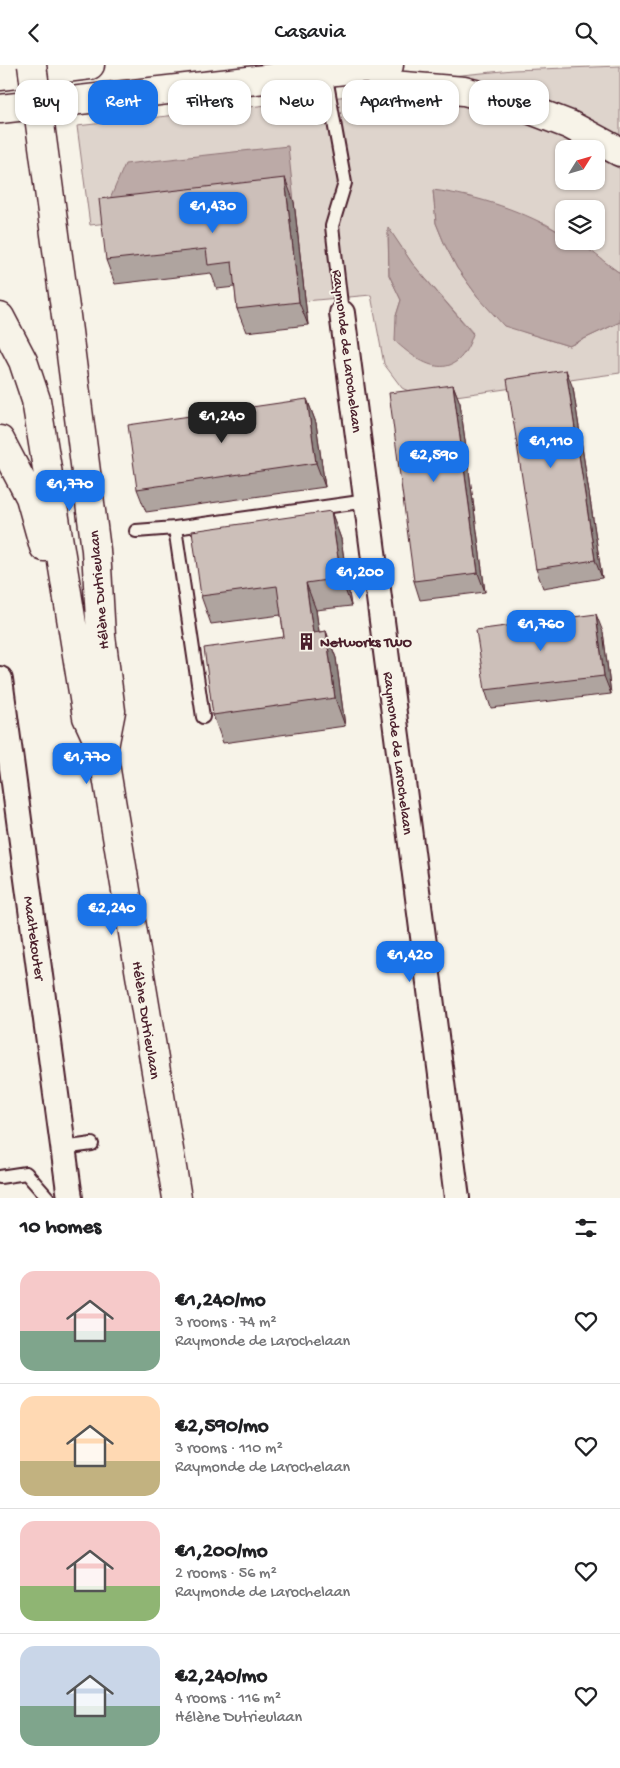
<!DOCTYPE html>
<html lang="en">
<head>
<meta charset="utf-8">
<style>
	:root { --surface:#fff; --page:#f2f2f2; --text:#202124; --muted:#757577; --line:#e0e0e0; --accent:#1a73e8 }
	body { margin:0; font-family:"Gochi Hand",sans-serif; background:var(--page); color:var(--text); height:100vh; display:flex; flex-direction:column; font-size:19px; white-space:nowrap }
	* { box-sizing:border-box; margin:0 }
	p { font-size:16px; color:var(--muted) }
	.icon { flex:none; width:28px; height:28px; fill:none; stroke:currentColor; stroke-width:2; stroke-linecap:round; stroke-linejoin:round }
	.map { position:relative; height:1133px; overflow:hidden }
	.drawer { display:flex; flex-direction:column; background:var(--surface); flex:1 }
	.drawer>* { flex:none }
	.guide { position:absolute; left:15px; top:15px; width:590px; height:45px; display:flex; gap:10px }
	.needle { width:32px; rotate:53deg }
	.tools { position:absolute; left:555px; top:75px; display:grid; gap:10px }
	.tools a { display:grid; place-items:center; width:50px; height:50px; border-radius:10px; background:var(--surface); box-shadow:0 1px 4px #0004; font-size:25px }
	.price { position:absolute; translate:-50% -42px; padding:0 11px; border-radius:10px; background:var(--accent); color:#fff; font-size:16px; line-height:32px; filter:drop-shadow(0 1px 2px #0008) }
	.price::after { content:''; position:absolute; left:50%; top:30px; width:15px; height:11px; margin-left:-8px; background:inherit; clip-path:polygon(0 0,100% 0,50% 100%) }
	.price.selected { background:#222; color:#fff }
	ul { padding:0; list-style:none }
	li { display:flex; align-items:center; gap:15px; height:125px; padding:0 20px }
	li+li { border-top:1px solid var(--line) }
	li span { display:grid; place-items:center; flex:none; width:140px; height:100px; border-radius:15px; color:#555 }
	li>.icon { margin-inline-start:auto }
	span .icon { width:60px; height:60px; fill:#fffc; stroke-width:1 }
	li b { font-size:21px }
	h2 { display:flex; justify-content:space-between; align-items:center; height:60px; padding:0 20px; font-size:21px }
	.pill { padding:0 18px; border-radius:15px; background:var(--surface); box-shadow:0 1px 4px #0004; font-size:18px; line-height:45px }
	.pill.selected { background:var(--accent); color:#fff }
	header { display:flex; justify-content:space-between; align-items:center; height:65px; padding:0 20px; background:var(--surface); font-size:22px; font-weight:600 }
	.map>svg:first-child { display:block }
	.green { fill:#ded4cc; stroke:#947a7c; fill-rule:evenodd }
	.water { fill:#bcaaa7; stroke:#8e7275 }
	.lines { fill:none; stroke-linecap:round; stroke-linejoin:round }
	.service-casing { stroke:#4a1f2b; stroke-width:16 }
	.minor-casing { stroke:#4a1f2b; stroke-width:28 }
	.tertiary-casing { stroke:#4a1f2b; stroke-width:31 }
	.trunk-casing { stroke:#4a1f2b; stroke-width:31 }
	.service { stroke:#f7f3e8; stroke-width:12 }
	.minor { stroke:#f7f3e8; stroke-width:24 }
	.tertiary { stroke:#f7f3e8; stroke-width:28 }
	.trunk { stroke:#f7f3e8; stroke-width:28 }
	.tertiary-bridge-casing { stroke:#4a1f2b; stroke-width:31; stroke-linecap:butt }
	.tertiary-bridge { stroke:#f7f3e8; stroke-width:28 }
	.wall { fill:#afa49f; stroke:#4a1f2b }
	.shaded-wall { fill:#8f8682; stroke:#4a1f2b }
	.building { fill:#ccbfb9; stroke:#4a1f2b }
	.labels { text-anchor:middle; stroke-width:4; stroke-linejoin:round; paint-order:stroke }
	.street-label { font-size:15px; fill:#4a1f2b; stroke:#f7f3e8 }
	.poi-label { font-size:15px; font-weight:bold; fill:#4a1f2b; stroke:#f7f3e8; text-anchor:start }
</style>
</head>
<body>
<header><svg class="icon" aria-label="back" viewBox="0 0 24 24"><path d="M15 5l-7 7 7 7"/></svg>Casavia<svg class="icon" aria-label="search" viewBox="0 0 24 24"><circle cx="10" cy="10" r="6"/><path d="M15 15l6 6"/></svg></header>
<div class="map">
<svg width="620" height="1133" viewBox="0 0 620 1133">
	<rect width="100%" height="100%" fill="#f7f3e8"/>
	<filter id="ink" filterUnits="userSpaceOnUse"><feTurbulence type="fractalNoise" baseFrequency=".02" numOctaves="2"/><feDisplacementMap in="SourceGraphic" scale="10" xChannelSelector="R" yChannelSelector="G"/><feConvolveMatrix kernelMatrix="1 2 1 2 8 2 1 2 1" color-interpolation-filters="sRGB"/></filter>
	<g filter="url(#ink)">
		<path class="green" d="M620,1V76L431,13L513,5Z
			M358,30C392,32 426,34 460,39C503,47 547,63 586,84H564V116H596V89L620,104V208L575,176H596V144H564V170L546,159L433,125L436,158L445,180L457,203L478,232L524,267L569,281L620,257V308L427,335L402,323L384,299L371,230L305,236L287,81L108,158L90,160L77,61ZM388,163L412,198L473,268L396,251L401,235L389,210Z"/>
		<path class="water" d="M288,81L294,137L108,158L107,141L125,99Z
			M433,125C479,131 524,146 564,170V176C586,176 602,197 620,208V257L569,281L504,261L478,232L457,203L445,180L436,158Z
			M388,162L412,198L473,269C457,319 424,303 395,276L396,251L401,235L389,210Z"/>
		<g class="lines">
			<defs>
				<path id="service" d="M325,7L345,118L332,161L342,248
					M175,463L203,652
					M136,466L175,463L367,436
					M70,1082L92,1079
					M0,1112L26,1108L48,1133"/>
				<path id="minor" d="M342,248L457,1133
					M0,614L70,1133"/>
				<path id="tertiary" d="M65,243L96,485L101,571L111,646L103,687
					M0,252L23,296L36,335L87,652L103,687L177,1133
					M0,375L30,432L44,482"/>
				<path id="trunk" d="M369,2L392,20L464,26L518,40L570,60L620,87
					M0,11L90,0
					M0,44L389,0"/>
			</defs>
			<use href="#service" class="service-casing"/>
			<use href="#minor" class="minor-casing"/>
			<use href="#tertiary" class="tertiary-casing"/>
			<use href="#trunk" class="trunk-casing"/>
			<use href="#service" class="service"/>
			<use href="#minor" class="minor"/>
			<use href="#tertiary" class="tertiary"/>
			<use href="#trunk" class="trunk"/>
			<defs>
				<path id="tertiary-bridge" d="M32,0L65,243"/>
			</defs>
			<use href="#tertiary-bridge" class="tertiary-bridge-casing"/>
			<use href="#tertiary-bridge" class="tertiary-bridge"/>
		</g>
		<path class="wall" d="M294,137L308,260L246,267L237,244L235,222L217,224L211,208L115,219L106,195Z
			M453,320L460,338L485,527L420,535L414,516Z
			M573,323L602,513L543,523L536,504Z
			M307,334L316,358L325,422L146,447L137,424Z
			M331,446L341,474L351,541L316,545L319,567L326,566L336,593L345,661L223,678L213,650L284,572L281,550L211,559L201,531Z
			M603,567L611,629L491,643L485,625Z"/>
		<path class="shaded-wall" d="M285,113L294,137L308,260L299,237Z
			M566,305L573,323L602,513L595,495Z
			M453,320L460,338L485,527L478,508Z
			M307,334L316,358L325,422L316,398Z
			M331,446L341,474L351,541L341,513Z
			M306,518L316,545L323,595L313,568Z
			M596,549L603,567L611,629L604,611Z
			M326,566L336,593L345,661L335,633Z"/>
		<path class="building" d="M285,113L299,237L237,244L232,197L208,200L206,184L106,195L99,134Z
			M566,305L595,495L536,504L507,314Z
			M453,320L478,508L414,516L389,328Z
			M307,334L316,398L137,424L128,360Z
			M331,446L341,513L306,518L313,568L326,566L335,633L213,650L204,583L284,572L277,521L201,531L192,466Z
			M596,549L604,611L485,625L476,565Z"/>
	</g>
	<defs>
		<symbol id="building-bare" viewBox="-9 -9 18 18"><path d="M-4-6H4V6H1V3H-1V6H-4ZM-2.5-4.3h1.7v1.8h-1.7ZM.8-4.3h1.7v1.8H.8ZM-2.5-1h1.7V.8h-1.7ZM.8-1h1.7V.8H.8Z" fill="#4a1f2b" stroke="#f7f3e8" stroke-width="2.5" paint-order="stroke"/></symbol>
	</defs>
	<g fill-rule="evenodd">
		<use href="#building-bare" x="294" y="564" width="25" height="25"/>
	</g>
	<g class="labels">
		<g class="street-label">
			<text transform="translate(348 286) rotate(83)" y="5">Raymonde de Larochelaan</text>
			<text transform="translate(98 525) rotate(-95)" y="5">Hélène Dutrieulaan</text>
			<text transform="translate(399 688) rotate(83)" y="5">Raymonde de Larochelaan</text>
			<text transform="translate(35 873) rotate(82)" y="5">Maaltekouter</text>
			<text transform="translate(147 955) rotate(81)" y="5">Hélène Dutrieulaan</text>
		</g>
		<g class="poi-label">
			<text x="320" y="581">Networks TWO</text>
		</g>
	</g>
</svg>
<div class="tools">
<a><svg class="needle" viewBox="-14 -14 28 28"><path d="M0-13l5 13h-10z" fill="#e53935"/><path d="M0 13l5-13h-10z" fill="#757577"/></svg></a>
<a><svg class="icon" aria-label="layers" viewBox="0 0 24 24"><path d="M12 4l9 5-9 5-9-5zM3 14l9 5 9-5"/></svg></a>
</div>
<b class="price" style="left:213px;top:169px">€1,430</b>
<b class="price selected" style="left:222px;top:379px">€1,240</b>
<b class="price" style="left:551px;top:404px">€1,110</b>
<b class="price" style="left:434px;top:418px">€2,590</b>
<b class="price" style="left:70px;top:447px">€1,770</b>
<b class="price" style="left:360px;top:535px">€1,200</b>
<b class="price" style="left:541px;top:587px">€1,760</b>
<b class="price" style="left:87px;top:720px">€1,770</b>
<b class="price" style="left:112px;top:871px">€2,240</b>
<b class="price" style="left:410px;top:918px">€1,420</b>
<div class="guide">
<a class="pill">Buy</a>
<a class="pill selected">Rent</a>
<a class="pill">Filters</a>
<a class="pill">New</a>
<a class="pill">Apartment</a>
<a class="pill">House</a>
</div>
</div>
<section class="drawer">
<h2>10 homes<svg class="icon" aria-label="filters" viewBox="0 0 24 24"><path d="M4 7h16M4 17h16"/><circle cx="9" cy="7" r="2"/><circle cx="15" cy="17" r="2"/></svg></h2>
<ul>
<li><span style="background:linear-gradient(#f6c9c9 60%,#7fa58c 0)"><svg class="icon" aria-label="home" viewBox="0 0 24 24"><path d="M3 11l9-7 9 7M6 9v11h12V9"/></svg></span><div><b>€1,240/mo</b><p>3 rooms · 74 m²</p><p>Raymonde de Larochelaan</p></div><svg class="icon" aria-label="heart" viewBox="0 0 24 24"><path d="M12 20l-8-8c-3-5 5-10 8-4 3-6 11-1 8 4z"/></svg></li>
<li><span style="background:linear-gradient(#ffd9b3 65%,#c2b280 0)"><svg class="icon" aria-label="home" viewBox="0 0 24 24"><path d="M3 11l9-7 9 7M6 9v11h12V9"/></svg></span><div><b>€2,590/mo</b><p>3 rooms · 110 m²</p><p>Raymonde de Larochelaan</p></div><svg class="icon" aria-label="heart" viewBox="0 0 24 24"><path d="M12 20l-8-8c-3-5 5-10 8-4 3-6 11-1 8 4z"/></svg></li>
<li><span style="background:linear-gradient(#f6c9c9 65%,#8fb573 0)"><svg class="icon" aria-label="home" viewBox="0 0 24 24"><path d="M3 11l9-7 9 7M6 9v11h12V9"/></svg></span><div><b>€1,200/mo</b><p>2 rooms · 56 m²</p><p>Raymonde de Larochelaan</p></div><svg class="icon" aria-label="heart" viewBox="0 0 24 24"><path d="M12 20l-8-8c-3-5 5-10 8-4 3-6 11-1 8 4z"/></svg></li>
<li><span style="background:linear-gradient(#c9d6e8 60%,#7fa58c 0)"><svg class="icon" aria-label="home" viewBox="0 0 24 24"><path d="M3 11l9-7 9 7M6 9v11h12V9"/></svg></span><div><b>€2,240/mo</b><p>4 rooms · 116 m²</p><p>Hélène Dutrieulaan</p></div><svg class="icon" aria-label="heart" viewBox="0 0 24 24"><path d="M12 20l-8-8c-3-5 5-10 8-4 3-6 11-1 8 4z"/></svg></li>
</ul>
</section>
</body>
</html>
